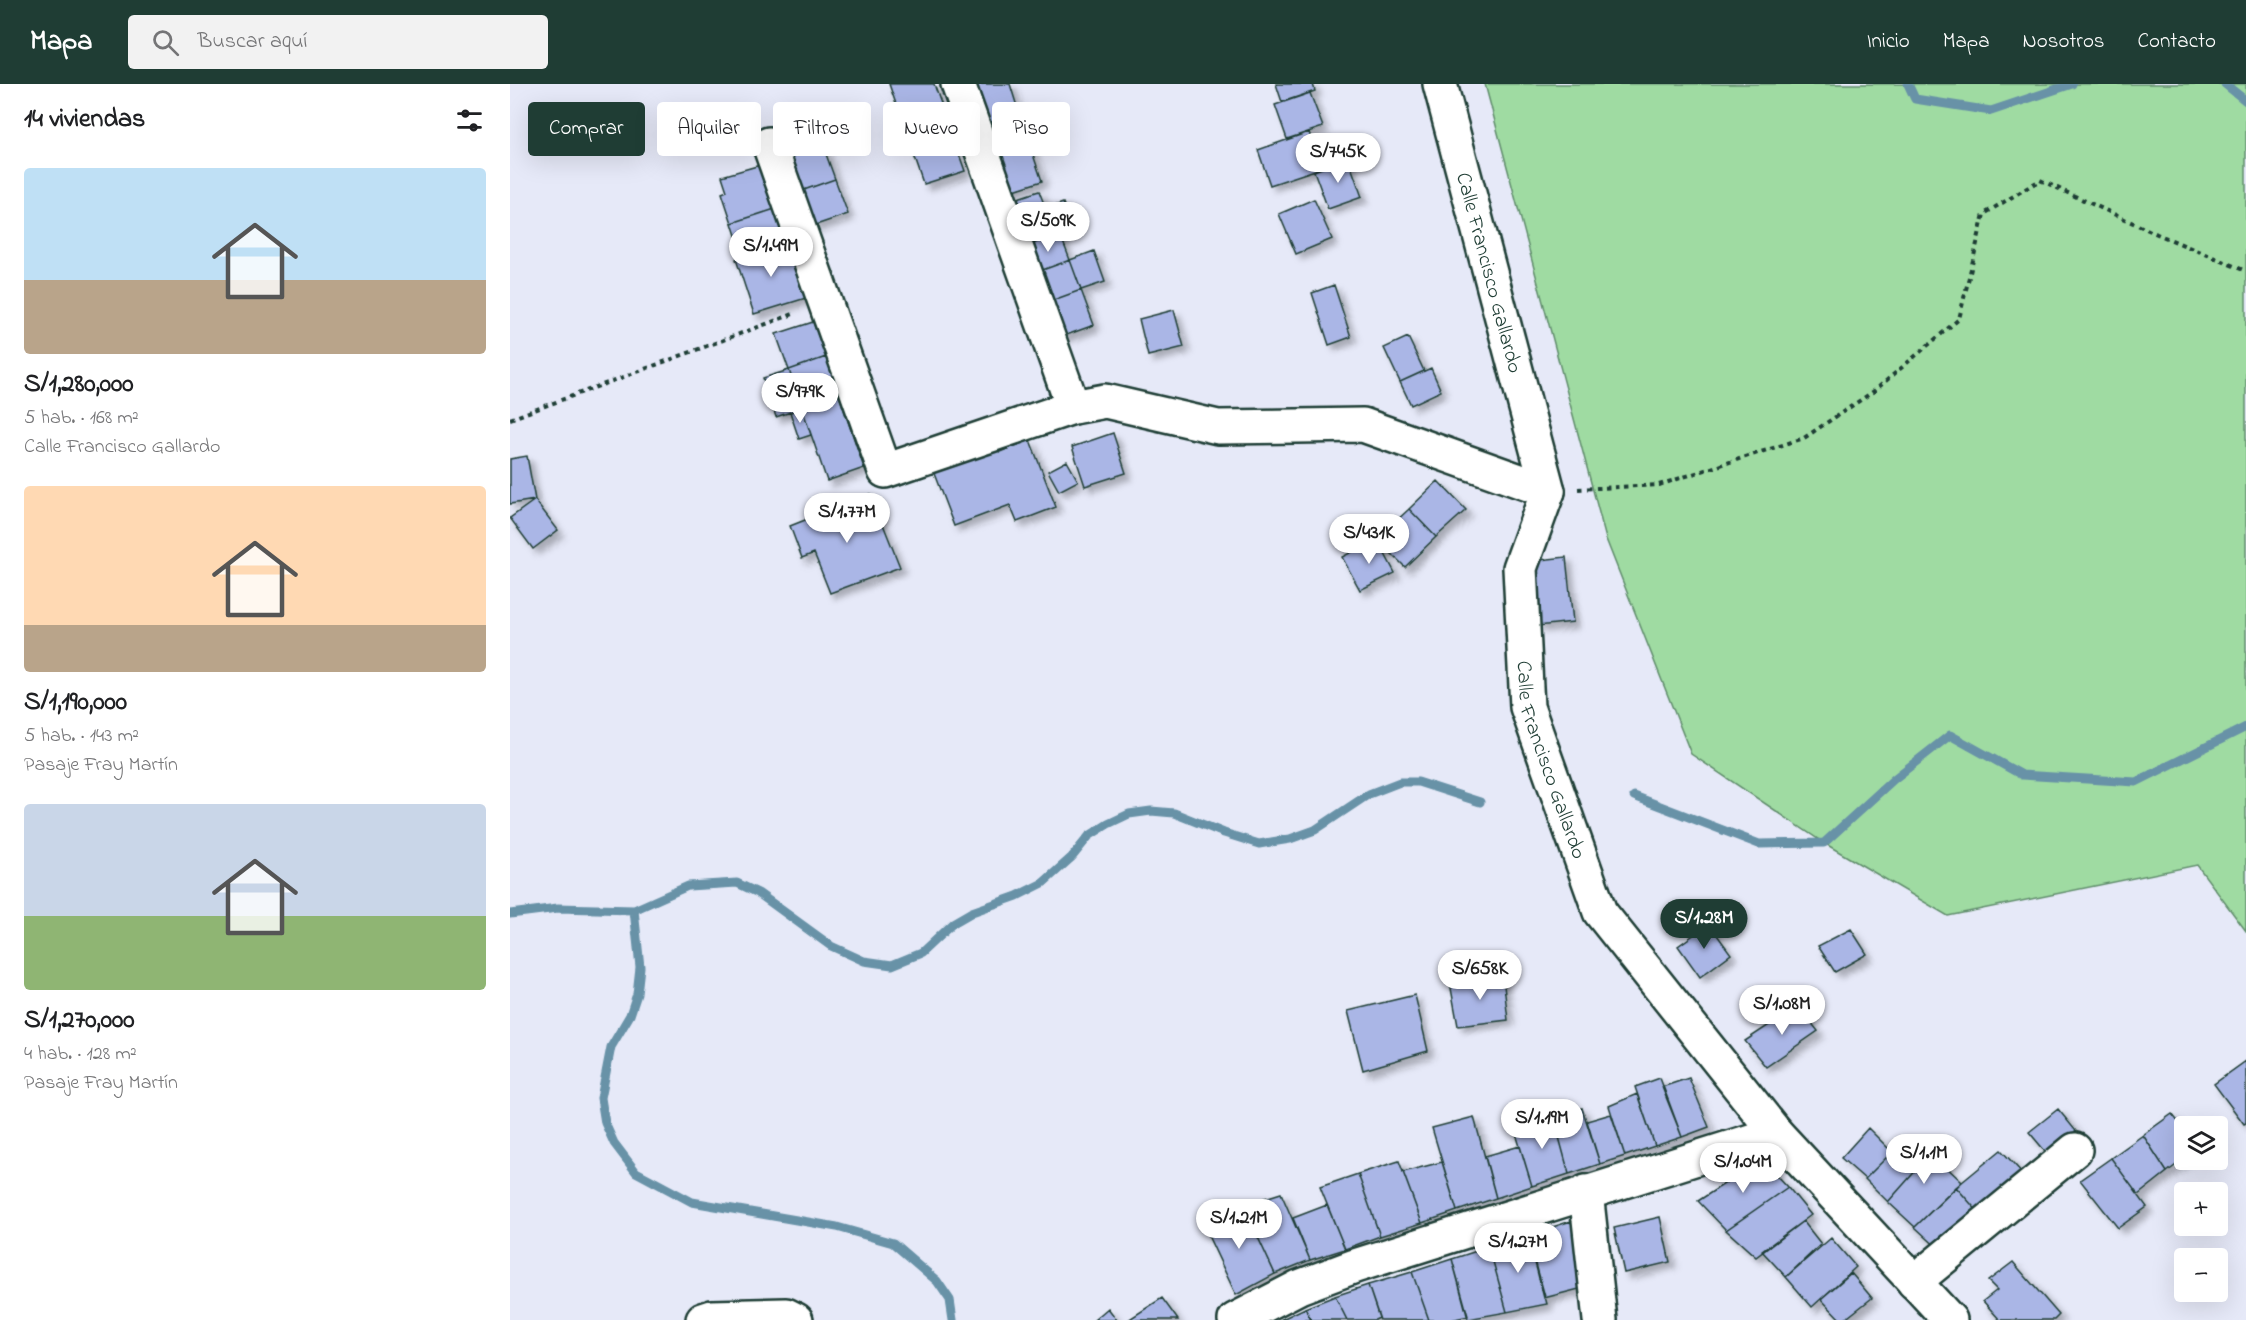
<!DOCTYPE html>
<html lang="es">
<head>
<meta charset="utf-8">
<style>
	:root { --surface:#fff; --page:#f2f2f2; --text:#202124; --muted:#757577; --accent:#1f3d34 }
	body { margin:0; font-family:"Indie Flower",sans-serif; background:var(--page); color:var(--text); height:100vh; display:flex; flex-direction:column; font-size:22px; white-space:nowrap }
	* { box-sizing:border-box; margin:0 }
	p { font-size:20px; color:var(--muted) }
	.icon { flex:none; width:33px; height:33px; fill:none; stroke:currentColor; stroke-width:2; stroke-linecap:round; stroke-linejoin:round }
	.map { position:relative; flex:1; overflow:hidden }
	.panel { display:flex; flex-direction:column; background:var(--surface); width:510px }
	.panel>* { flex:none }
	.banner { position:absolute; left:18px; top:18px; width:570px; height:54px; display:flex; gap:12px }
	.tools { position:absolute; left:1664px; top:1032px; display:grid; gap:12px }
	.tools a { display:grid; place-items:center; width:54px; height:54px; border-radius:6px; background:var(--surface); box-shadow:0 6px 24px #0002; font-size:30px }
	.price { position:absolute; translate:-50% -51px; padding:0 14px; border-radius:21px; background:#fff; color:#222; font-size:20px; line-height:39px; filter:drop-shadow(0 2px 3px #0008) }
	.price::after { content:''; position:absolute; left:50%; top:36px; width:18px; height:14px; margin-left:-9px; background:inherit; clip-path:polygon(0 0,100% 0,50% 100%) }
	.price.selected { background:var(--accent); color:#fff }
	ul { padding:0; list-style:none }
	li { display:grid; align-content:center; gap:12px; height:318px; padding:0 24px }
	li span { display:grid; place-items:center; height:186px; border-radius:6px; color:#555 }
	li>.icon { margin-inline-start:auto }
	span .icon { width:108px; height:108px; fill:#fffc; stroke-width:1 }
	li b { font-size:26px }
	h2 { display:flex; justify-content:space-between; align-items:center; height:72px; padding:0 24px; font-size:26px }
	.chip { padding:0 21px; border-radius:6px; background:var(--surface); box-shadow:0 6px 24px #0002; font-size:21px; line-height:54px }
	.chip.selected { background:var(--accent); color:#fff }
	header { display:flex; align-items:center; gap:36px; box-sizing:border-box; height:84px; padding:0 30px; background:var(--accent); color:#fff }
	header strong { font-size:28px }
	nav { display:flex; gap:33px; margin-inline-start:auto; font-size:21px }
	.search { width:420px; height:54px; background:var(--page); display:flex; align-items:center; gap:15px; box-sizing:border-box; padding:0 21px; border-radius:6px; color:var(--muted); font-size:22px }
	main { display:flex; flex:1; min-height:0 }
	.map>svg:first-child { display:block }
	.green { fill:#9fdba2; stroke:#5f8c6b; stroke-width:1.5 }
	.lines { fill:none; stroke-linecap:round; stroke-linejoin:round }
	.stream { stroke:#6792a7; stroke-width:9 }
	.building { fill:#aab6e6; stroke:#1f3d34; stroke-width:1.5; filter:url(#shadow) }
	.minor-casing { stroke:#1f3d34; stroke-width:38 }
	.path { stroke:#1f3d34; stroke-width:4; stroke-dasharray:4.5 4.5; stroke-linecap:butt }
	.minor { stroke:#fff; stroke-width:33 }
	.labels { text-anchor:middle; stroke-width:4.5; stroke-linejoin:round; paint-order:stroke }
	.street-label { font-size:21px; fill:#1f3d34; stroke:#fff }
</style>
</head>
<body>
<header>
<strong>Mapa</strong>
<div class="search"><svg class="icon" aria-label="search" viewBox="0 0 24 24"><circle cx="10" cy="10" r="6"/><path d="M15 15l6 6"/></svg>Buscar aquí</div>
<nav><a>Inicio</a><a>Mapa</a><a>Nosotros</a><a>Contacto</a></nav>
</header>
<main>
<section class="panel">
<h2>14 viviendas<svg class="icon" aria-label="filters" viewBox="0 0 24 24"><path d="M4 7h16M4 17h16"/><circle cx="9" cy="7" r="2"/><circle cx="15" cy="17" r="2"/></svg></h2>
<ul>
<li><span style="background:linear-gradient(#bfe0f5 60%,#b9a48a 0)"><svg class="icon" aria-label="home" viewBox="0 0 24 24"><path d="M3 11l9-7 9 7M6 9v11h12V9"/></svg></span><div><b>S/1,280,000</b><p>5 hab. · 168 m²</p><p>Calle Francisco Gallardo</p></div></li>
<li><span style="background:linear-gradient(#ffd9b3 75%,#b9a48a 0)"><svg class="icon" aria-label="home" viewBox="0 0 24 24"><path d="M3 11l9-7 9 7M6 9v11h12V9"/></svg></span><div><b>S/1,190,000</b><p>5 hab. · 143 m²</p><p>Pasaje Fray Martín</p></div></li>
<li><span style="background:linear-gradient(#c9d6e8 60%,#8fb573 0)"><svg class="icon" aria-label="home" viewBox="0 0 24 24"><path d="M3 11l9-7 9 7M6 9v11h12V9"/></svg></span><div><b>S/1,270,000</b><p>4 hab. · 128 m²</p><p>Pasaje Fray Martín</p></div></li>
</ul>
</section>
<div class="map">
<svg width="1736" height="1236" viewBox="0 0 1736 1236">
	<defs>
		<filter id="shadow"><feDropShadow dx="5.5" dy="5.5" stdDeviation="3" flood-color="#0004"/></filter>
	</defs>
	<rect width="100%" height="100%" fill="#e6e9f8"/>
	<filter id="ink" filterUnits="userSpaceOnUse"><feTurbulence type="fractalNoise" baseFrequency=".0167" numOctaves="2"/><feDisplacementMap in="SourceGraphic" scale="12" xChannelSelector="R" yChannelSelector="G"/><feConvolveMatrix kernelMatrix="1 2 1 2 8 2 1 2 1" color-interpolation-filters="sRGB"/></filter>
	<g filter="url(#ink)">
		<path class="green" d="M975,0H1736V847L1687,781L1438,832L1314,759L1181,670L1096,455Z"/>
		<g class="lines">
			<path class="stream" d="M1398,0L1405,15L1481,27L1562,0
				M1715,0L1736,17
				M1124,712L1249,760L1314,759L1384,695L1440,651L1512,691L1626,698L1736,643
				M0,830L48,824L124,826
				M443,1236L440,1216L427,1197L383,1159L327,1143L182,1118L126,1088L104,1059L95,1039L91,1014L101,963L120,931L127,910L130,883L124,826L178,802L227,799L248,809L321,862L354,877L382,881L411,869L443,839L462,828L507,812L533,799L562,773L579,752L598,740L619,730L641,727L664,729L714,749L749,760L780,755L805,746L859,710L890,698H908L970,718"/>
		</g>
		<path class="building" d="M379,0H424L455,87L414,100Z
			M462,0H500L509,29L475,40Z
			M766,0H803L805,7L772,18Z
			M800,9L813,43L777,55L765,21Z
			M509,29L532,97L498,108L475,40Z
			M308,48L325,95L291,107L274,59Z
			M799,48L811,84L760,101L748,66Z
			M838,74L852,113L818,125L804,87Z
			M254,80L268,124L222,139L212,109L217,107L212,92Z
			M325,95L338,130L303,142L291,107Z
			M529,107L536,125L512,134L505,115Z
			M804,115L822,155L786,170L769,130Z
			M553,119L563,145L517,162L512,134Z
			M268,124L279,159L233,173L222,139Z
			M550,150L560,176L527,188L517,162Z
			M279,159L296,214L244,230L226,175Z
			M584,167L595,198L571,206L560,176Z
			M560,176L571,206L538,218L527,188Z
			M824,201L841,253L819,261L802,209Z
			M571,206L584,241L551,253L538,218Z
			M664,226L674,263L638,272L629,235Z
			M303,238L316,273L279,286L266,250Z
			M898,253L914,287L890,298L874,264Z
			M316,273L329,311L292,324L279,286Z
			M921,284L931,307L901,321L890,298Z
			M279,286L292,324L266,333L253,294Z
			M329,311L354,384L317,397L292,324Z
			M292,324L301,351L289,355L280,328Z
			M603,349L616,389L575,402L562,363Z
			M520,356L546,423L507,438L500,421L444,442L423,387L488,362L490,368Z
			M17,372L25,416L0,420V375Z
			M557,377L568,397L549,407L538,387Z
			M928,397L956,426L926,453L899,425Z
			M361,410L390,483L320,509L304,469L292,474L280,442Z
			M25,416L48,446L23,465L0,434Z
			M899,425L926,453L895,483L867,455Z
			M867,455L885,489L850,506L832,473Z
			M1056,473L1063,538L1028,542L1021,477Z
			M1199,840L1221,870L1190,893L1168,862Z
			M1341,845L1357,870L1325,888L1308,862Z
			M993,893L998,936L948,942L940,899Z
			M905,911L918,967L853,986L838,927Z
			M1288,922L1308,947L1256,983L1235,957Z
			M1736,977V1039L1734,1040L1704,1000Z
			M1150,994L1172,1053L1145,1062L1125,1003Z
			M1179,994L1199,1043L1172,1053L1152,1003Z
			M1127,1010L1145,1062L1115,1072L1099,1022Z
			M1072,1024L1090,1080L1059,1090L1043,1031Z
			M1548,1025L1570,1052L1540,1073L1519,1048Z
			M1101,1030L1115,1072L1090,1080L1077,1037Z
			M1662,1030L1674,1045V1075L1657,1088L1633,1051Z
			M1043,1031L1059,1090L1022,1102L1004,1043Z
			M964,1033L986,1114L947,1127L922,1044Z
			M1358,1044L1382,1068L1355,1095L1331,1074Z
			M1633,1051L1657,1088L1628,1111L1601,1074Z
			M1405,1053L1452,1098L1405,1143L1378,1118L1409,1083L1392,1066Z
			M1010,1062L1022,1102L986,1114L975,1072Z
			M1388,1062L1409,1083L1378,1118L1355,1095Z
			M1491,1066L1515,1092L1469,1129L1446,1103Z
			M1601,1074L1637,1123L1608,1144L1570,1096Z
			M1252,1075L1278,1103L1216,1146L1188,1117Z
			M889,1077L912,1139L870,1152L848,1090Z
			M932,1078L947,1127L912,1139L893,1088Z
			M848,1090L870,1152L835,1165L810,1103Z
			M1278,1103L1301,1131L1246,1173L1216,1146Z
			M1446,1103L1469,1129L1431,1167L1405,1143Z
			M771,1109L800,1176L765,1190L733,1121Z
			M733,1121L765,1190L726,1211L693,1141Z
			M817,1121L835,1165L800,1176L783,1134Z
			M1150,1133L1160,1178L1114,1189L1104,1144Z
			M1061,1137L1077,1203L1034,1214L1018,1151Z
			M1293,1137L1311,1160L1276,1193L1252,1167Z
			M1018,1151L1037,1220L997,1228L979,1163Z
			M1321,1154L1346,1183L1302,1223L1276,1193Z
			M979,1163L997,1228L958,1235L942,1175Z
			M942,1175L958,1232L941,1236H919L902,1188Z
			M1503,1178L1549,1231L1544,1236H1490L1473,1217L1487,1206L1478,1197Z
			M902,1188L919,1236H870L858,1201Z
			M1341,1189L1362,1214L1334,1236H1331L1311,1215Z
			M858,1201L869,1234L865,1236H837L825,1212Z
			M825,1212L837,1236H801L795,1224Z
			M652,1214L668,1236H618Z
			M598,1224L607,1236H584Z
			M795,1224L801,1236H770Z"/>
		<g class="lines">
			<defs>
				<g id="minor">
					<path d="M448,0L563,323"/>
					<path id="s1" d="M930,0L1038,407L1010,484L1017,623L1090,828L1266,1049L1440,1236"/>
					<path d="M259,60L375,387L563,323L595,317L708,343L853,341L1038,407"/>
					<path d="M1076,1108L1090,1236"/>
					<path d="M1404,1198L1565,1066"/>
					<path d="M193,1236L202,1233L276,1231L286,1236"/>
					<path d="M725,1236L789,1203L845,1182L1266,1049"/>
				</g>
			</defs>
			<use href="#minor" class="minor-casing"/>
			<path class="path" d="M0,335L286,229
				M1068,405L1149,401L1294,354L1364,307L1449,235L1474,130L1530,96L1647,150L1736,187"/>
			<use href="#minor" class="minor"/>
		</g>
	</g>
	<g class="labels">
		<g class="street-label">
			<text dy="7" stroke="none"><textPath href="#s1" startOffset="195">Calle Francisco Gallardo</textPath></text>
			<text dy="7" stroke="none"><textPath href="#s1" startOffset="699">Calle Francisco Gallardo</textPath></text>
		</g>
	</g>
</svg>
<div class="tools">
<a><svg class="icon" aria-label="layers" viewBox="0 0 24 24"><path d="M12 4l9 5-9 5-9-5zM3 14l9 5 9-5"/></svg></a>
<a>+</a>
<a>−</a>
</div>
<b class="price" style="left:828px;top:100px">S/745K</b>
<b class="price" style="left:538px;top:169px">S/509K</b>
<b class="price" style="left:261px;top:194px">S/1.49M</b>
<b class="price" style="left:290px;top:340px">S/979K</b>
<b class="price" style="left:337px;top:460px">S/1.77M</b>
<b class="price" style="left:859px;top:481px">S/431K</b>
<b class="price selected" style="left:1194px;top:866px">S/1.28M</b>
<b class="price" style="left:970px;top:917px">S/658K</b>
<b class="price" style="left:1272px;top:952px">S/1.08M</b>
<b class="price" style="left:1032px;top:1066px">S/1.19M</b>
<b class="price" style="left:1414px;top:1101px">S/1.1M</b>
<b class="price" style="left:1233px;top:1110px">S/1.04M</b>
<b class="price" style="left:729px;top:1166px">S/1.21M</b>
<b class="price" style="left:1008px;top:1190px">S/1.27M</b>
<div class="banner">
<a class="chip selected">Comprar</a>
<a class="chip">Alquilar</a>
<a class="chip">Filtros</a>
<a class="chip">Nuevo</a>
<a class="chip">Piso</a>
</div>
</div>
</main>
</body>
</html>
